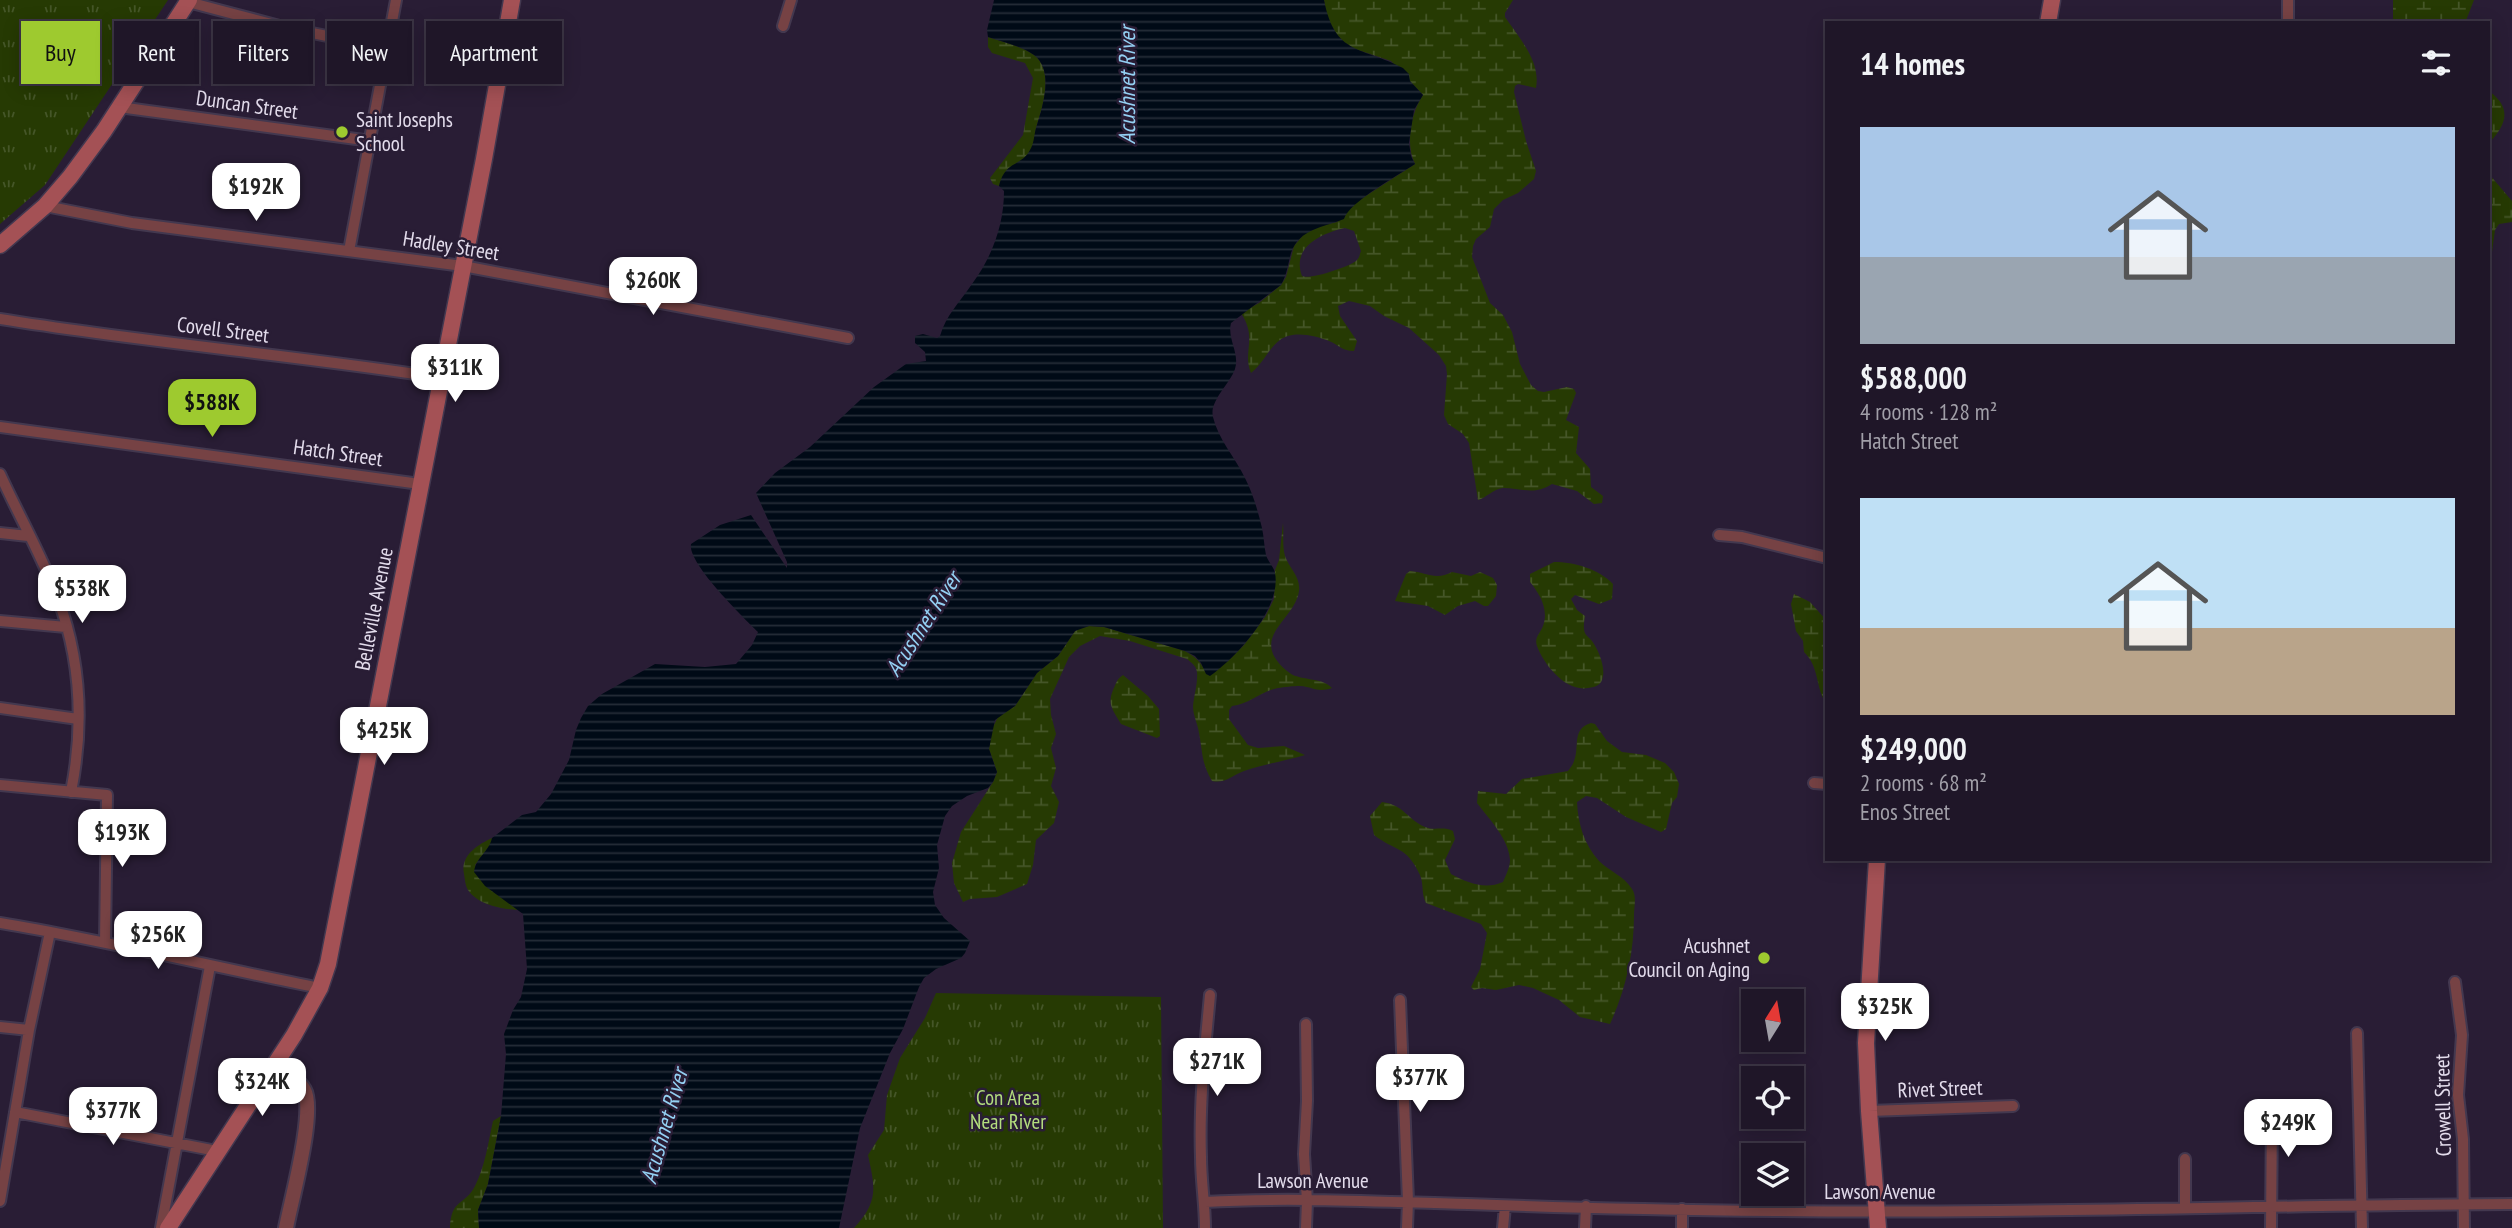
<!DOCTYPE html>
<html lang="en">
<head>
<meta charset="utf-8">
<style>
	:root { --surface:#1f1628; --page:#271f30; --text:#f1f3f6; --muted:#a19fa8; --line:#3c3545; --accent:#9eca2f }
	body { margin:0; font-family:"PT Sans Narrow",sans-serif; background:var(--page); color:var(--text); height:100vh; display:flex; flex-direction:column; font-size:26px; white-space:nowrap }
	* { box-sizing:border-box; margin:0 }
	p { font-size:23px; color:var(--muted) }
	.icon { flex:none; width:38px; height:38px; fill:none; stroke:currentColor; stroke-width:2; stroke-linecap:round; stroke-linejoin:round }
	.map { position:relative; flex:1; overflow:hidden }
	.panel { position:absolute; left:1825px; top:21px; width:665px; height:840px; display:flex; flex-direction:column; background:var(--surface); border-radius:0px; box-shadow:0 4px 18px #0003,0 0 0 2px var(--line) }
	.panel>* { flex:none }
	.banner { position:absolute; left:21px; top:21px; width:665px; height:63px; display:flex; gap:14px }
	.needle { width:46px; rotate:11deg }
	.tools { position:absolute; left:1741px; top:989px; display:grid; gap:14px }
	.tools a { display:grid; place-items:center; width:63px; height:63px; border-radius:0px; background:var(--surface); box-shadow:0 4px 18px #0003,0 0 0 2px var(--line); font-size:35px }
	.price { position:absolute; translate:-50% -60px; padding:0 16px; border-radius:14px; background:#fff; color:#222; font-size:23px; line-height:46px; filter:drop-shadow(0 2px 4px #0008) }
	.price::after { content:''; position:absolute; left:50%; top:42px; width:21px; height:16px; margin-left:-10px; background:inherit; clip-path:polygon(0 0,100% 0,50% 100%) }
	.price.on { background:var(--accent); color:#111 }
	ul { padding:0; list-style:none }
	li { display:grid; align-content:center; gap:14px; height:371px; padding:0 35px }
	li span { display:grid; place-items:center; height:217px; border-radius:0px; color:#555 }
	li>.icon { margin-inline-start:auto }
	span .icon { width:126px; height:126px; fill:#fffc; stroke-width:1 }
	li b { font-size:30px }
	h2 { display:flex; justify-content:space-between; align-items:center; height:84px; padding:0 35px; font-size:30px }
	.chip { padding:0 24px; border-radius:0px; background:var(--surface); box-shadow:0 4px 18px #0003,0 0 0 2px var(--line); font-size:24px; line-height:63px }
	.chip.on { background:var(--accent); color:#111 }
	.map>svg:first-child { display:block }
	.wetland { fill:url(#wetland-marsh); fill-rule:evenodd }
	.park { fill:url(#park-tufts) }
	.water { fill:url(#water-rules) }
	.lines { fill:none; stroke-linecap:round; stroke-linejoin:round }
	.minor-casing { stroke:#43384f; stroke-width:14 }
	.tertiary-casing { stroke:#43384f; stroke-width:18 }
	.secondary-casing { stroke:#43384f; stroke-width:19 }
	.minor { stroke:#764244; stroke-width:10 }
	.tertiary { stroke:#764244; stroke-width:14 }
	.secondary { stroke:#a45155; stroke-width:16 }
	.poi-dot { fill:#9eca2f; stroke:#291d35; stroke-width:2.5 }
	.labels { text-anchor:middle; stroke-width:5; stroke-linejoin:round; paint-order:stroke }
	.street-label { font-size:21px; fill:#e3dcec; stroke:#291d35 }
	.poi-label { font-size:21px; fill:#e3dcec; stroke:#291d35; text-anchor:start }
	.park-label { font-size:21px; fill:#b3dd7e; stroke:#291d35 }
	.water-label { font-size:23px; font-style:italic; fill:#94d0f3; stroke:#291d35 }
</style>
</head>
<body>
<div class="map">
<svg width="2512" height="1228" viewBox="0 0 2512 1228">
	<defs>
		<pattern id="wetland-marsh" width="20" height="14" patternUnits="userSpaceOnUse" patternTransform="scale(1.75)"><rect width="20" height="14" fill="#263a03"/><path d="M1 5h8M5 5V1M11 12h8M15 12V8" fill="none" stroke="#455628"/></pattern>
		<pattern id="park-tufts" width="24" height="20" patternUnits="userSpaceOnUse" patternTransform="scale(1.75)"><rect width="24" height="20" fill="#263a03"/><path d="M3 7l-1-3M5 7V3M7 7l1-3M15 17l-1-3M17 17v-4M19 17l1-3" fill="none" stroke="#455628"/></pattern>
		<pattern id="water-rules" width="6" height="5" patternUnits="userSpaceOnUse" patternTransform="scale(1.75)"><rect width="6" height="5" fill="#000a16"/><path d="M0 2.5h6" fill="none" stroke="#252d38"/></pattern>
	</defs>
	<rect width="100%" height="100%" fill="#291d35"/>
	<path class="wetland" d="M1324,0H1513L1505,13V17C1519,38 1541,61 1536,88L1518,84L1515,86L1514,92L1526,141L1536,171L1534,179L1518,193L1503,200L1494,209L1490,227L1476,239L1473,246L1472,257L1490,303L1503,315L1512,332L1520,364L1531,385L1538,391L1544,392L1567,387L1574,389L1576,393L1566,420L1579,427L1576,453L1590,469L1591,487L1603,496L1602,503L1594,504L1577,491L1552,484C1533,496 1523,488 1503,488C1493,489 1486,498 1478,500L1469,443L1463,434L1448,424L1444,415L1447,374L1446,366L1439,355L1409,328L1384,316L1370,306L1349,301L1338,306L1340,316L1357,341L1354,351C1342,351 1339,345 1329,341C1316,336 1293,330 1280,340C1268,349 1263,364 1251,373C1242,351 1258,339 1241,313L1259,303L1281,285L1286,277L1294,246L1304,234L1323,225L1337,222L1355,203L1415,164C1405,145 1411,112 1423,95L1391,61L1355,49L1340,40L1327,18ZM1345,228L1354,231L1361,251C1359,256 1360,257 1356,261C1348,267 1310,280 1302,276C1291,247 1322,233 1345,228Z
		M2393,0H2474L2465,23H2393Z
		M988,37C1002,42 1022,46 1034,55C1055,71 1042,108 1036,128C1035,135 1034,144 1031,150C1022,166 1005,163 999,186L993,184L990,178L1023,135L1033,78L1025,63L992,53L988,47Z
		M2489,91C2512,108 2507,124 2489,143Z
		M2489,174L2512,201V222L2499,224L2495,230L2492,252L2489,255Z
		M1283,523C1284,533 1282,546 1285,556C1289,568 1301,577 1299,591C1295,621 1247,637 1287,671C1299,682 1321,676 1332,688C1317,693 1314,687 1300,686C1293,686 1284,687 1278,688C1261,691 1250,704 1232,706L1229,710V719L1248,745L1258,748L1284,746L1305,755C1285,761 1264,764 1244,771C1233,775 1225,784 1212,781C1201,762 1203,753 1199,733C1198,724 1193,716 1193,706C1194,695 1198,683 1197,672C1196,666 1192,663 1187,659L1130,641L1100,636L1080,646L1069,657L1050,699L1051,715L1056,734L1051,748L1056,768L1051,786L1059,802L1054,823L1036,840L1033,865L1027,884L997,897L970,899L963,902L954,883L952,863L961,832L993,782L997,772L989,749L991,731L998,717L1015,706L1037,673L1058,656L1075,631L1079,629L1089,626L1104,627L1185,651C1196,657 1201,662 1206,673L1228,661L1244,645L1265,617L1274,599L1275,570L1279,560Z
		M1554,562C1574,562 1599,569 1613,584L1612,599L1599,604L1575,595L1571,599L1577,610L1585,616C1584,622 1583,628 1585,633C1586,636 1590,638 1592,641C1598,649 1605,666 1603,676C1602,685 1596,687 1588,688C1566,692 1544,665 1537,646C1534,637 1540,634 1543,626C1549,610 1540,594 1530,582V574Z
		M1410,571C1425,572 1436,581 1452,572L1471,576L1480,572L1493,578L1497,585L1496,596L1488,606H1484L1475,601L1458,606L1445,615L1428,606L1395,601L1406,574Z
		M1794,594L1810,602L1827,621V705C1815,688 1820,667 1804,652L1803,641L1796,631L1791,604Z
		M1123,675L1148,696L1159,709L1160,736L1157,738L1121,724C1113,710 1107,705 1113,690C1117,682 1116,680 1123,675Z
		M1591,723L1595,724L1607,741L1622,752L1646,755L1665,763L1674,772L1679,784L1677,797L1672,803L1666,829L1661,832L1626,817L1597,798L1586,796L1577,802C1578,824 1584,844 1599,861C1609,871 1624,876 1632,889C1637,896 1634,907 1634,915C1634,953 1626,989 1610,1024L1580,1017L1559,1000L1533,988L1519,985L1496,990L1482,988L1474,990L1471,987L1480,969L1487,933L1481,924L1426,903C1421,894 1424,884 1420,875C1406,845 1396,852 1374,835L1370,816L1382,802C1404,805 1407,819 1425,827C1434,831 1444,826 1453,831L1455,839L1445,860L1451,874C1468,883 1485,890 1503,882C1506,875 1510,867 1510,860C1509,839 1489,819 1477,803L1478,791L1506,794L1522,779L1568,771C1570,768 1573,765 1574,761C1580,747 1571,729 1591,723Z
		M492,838L491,844L475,865L518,910C502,909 478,905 468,890C465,885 465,879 464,874C460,856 477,845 492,838Z
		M501,1116L488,1184L478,1210L479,1228H450C451,1198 465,1206 475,1186C485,1166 488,1144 493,1121Z"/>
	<path class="park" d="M0,0H168L45,185L0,224Z
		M936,993L1161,997L1163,1228H854C879,1201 875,1188 868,1155L884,1130L887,1095L900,1058L925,1018Z"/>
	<path class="water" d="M994,0H1324C1335,56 1361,46 1403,68L1409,74L1410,81L1423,95L1414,110L1409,143L1411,156L1415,164C1399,175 1349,202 1344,219C1323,228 1300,228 1291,253C1288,264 1287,275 1281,285L1231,323C1227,339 1240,353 1235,369C1230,384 1209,401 1213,417C1218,439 1235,457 1245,478C1253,494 1258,511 1262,528C1264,537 1264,546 1266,555C1268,562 1274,567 1275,573C1282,608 1236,658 1210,676L1206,674L1201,663L1195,656L1185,651L1104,627L1089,626L1075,631L1058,656L1037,673L1015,706L995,720L989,749L997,772L993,782L988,788L967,796L952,806L945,816L937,845L939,868L933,892L935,905L944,918L970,941L965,953L961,958L936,969L924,978L919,987L903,1029L890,1053L860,1128L839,1228H479L478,1210L488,1184L501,1116L506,1054L504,1034L513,1010L521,997L527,969L523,914L485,886L474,872C476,857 489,852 492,838L522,815L536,812L551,794L569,760L576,730L581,718L588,706L602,694L655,664L705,667L736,664L752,645L758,632C743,617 687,563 691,544L720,525L751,515L787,568V562L756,493L775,473L810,447L874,387L906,364L926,361L925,352L915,343V336L923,334L937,338L940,336C946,315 960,302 972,284C992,257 1004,225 1004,191L999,186C1005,160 1021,167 1030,150C1034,144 1034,135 1036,128C1042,108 1055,71 1034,55C1022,46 1002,42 988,37L987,30Z"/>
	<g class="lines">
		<defs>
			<path id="minor" d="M2288,0V23
				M188,2L287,28L387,48
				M783,26L791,0
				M119,107L371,141
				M45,206L132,223L463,266L848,338
				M349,251L396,0
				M0,319C147,343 295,355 442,378
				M0,427L420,484
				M0,474C18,514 41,554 57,596C81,659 84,726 71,792
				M0,533L28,536
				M1719,535L1742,537L1827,558
				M0,621L66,627
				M0,708L78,719
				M1814,783L1827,784
				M0,785L107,795L105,942
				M0,923C108,941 213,967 320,988
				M2455,982L2462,1035L2458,1095L2463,1139L2464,1228
				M1400,1000L1408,1201L1407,1228
				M0,1027L29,1030
				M2357,1033L2362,1228
				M1869,1111L2013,1106
				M15,1112L217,1151
				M2185,1159V1207
				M0,1201L29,1030L50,932
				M1205,1202C1292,1197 1380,1202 1468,1204C1570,1208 1673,1210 1776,1211C2022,1214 2267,1205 2512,1204
				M1682,1209V1228
				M161,1228L210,966
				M1205,1228C1205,1204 1201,1181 1201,1157C1199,1103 1205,1049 1210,995
				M1306,1228L1307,1201L1304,1154L1307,1101L1306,1024
				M1503,1228L1505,1206
				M1585,1228L1586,1206
				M2271,1228L2272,1110"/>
			<path id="tertiary" d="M275,1065C284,1072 298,1079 304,1090C316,1111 291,1201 286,1228"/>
			<path id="secondary" d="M2048,23L2052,0
				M0,245L45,206L70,177L104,131L189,0
				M1877,859L1866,1043L1869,1111L1878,1228
				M168,1228L294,1035L320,988L328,964L484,159L512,0"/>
		</defs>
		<use href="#minor" class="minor-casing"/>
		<use href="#tertiary" class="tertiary-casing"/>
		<use href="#secondary" class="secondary-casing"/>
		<use href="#minor" class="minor"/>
		<use href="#tertiary" class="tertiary"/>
		<use href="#secondary" class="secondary"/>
	</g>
	<g class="poi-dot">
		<circle cx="342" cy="132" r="7"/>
		<circle cx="1764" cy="958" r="7"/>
	</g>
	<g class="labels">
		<g class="street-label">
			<text transform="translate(247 105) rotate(8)" y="7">Duncan Street</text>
			<text transform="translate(451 246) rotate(9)" y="7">Hadley Street</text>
			<text transform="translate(223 330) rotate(7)" y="7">Covell Street</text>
			<text transform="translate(338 453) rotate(8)" y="7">Hatch Street</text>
			<text transform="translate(374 609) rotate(-79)" y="7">Belleville Avenue</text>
			<text transform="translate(1940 1089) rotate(-2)" y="7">Rivet Street</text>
			<text transform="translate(2443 1105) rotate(-91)" y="7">Crowell Street</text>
			<text x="1313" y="1188">Lawson Avenue</text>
			<text x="1880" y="1199">Lawson Avenue</text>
		</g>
		<g class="poi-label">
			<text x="356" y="127">Saint Josephs<tspan x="356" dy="24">School</tspan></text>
			<text x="1750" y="953" text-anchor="end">Acushnet<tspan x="1750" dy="24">Council on Aging</tspan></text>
		</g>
		<g class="park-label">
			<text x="1008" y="1105">Con Area<tspan x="1008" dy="24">Near River</tspan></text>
		</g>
		<g class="water-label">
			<text transform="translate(1127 85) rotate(-90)" y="8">Acushnet River</text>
			<text transform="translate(923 624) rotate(-57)" y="8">Acushnet River</text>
			<text transform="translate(664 1126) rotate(-74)" y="8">Acushnet River</text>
		</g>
	</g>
</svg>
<div class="tools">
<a><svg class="needle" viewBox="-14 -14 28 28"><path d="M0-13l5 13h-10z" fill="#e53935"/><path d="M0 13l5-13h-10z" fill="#a19fa8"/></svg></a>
<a><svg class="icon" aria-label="locate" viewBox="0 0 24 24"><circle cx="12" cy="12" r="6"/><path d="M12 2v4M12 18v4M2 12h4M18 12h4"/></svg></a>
<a><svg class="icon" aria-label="layers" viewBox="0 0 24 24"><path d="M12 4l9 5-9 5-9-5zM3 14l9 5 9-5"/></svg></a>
</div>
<b class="price" style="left:256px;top:223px">$192K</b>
<b class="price" style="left:653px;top:317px">$260K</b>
<b class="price" style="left:455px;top:404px">$311K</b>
<b class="price on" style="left:212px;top:439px">$588K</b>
<b class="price" style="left:82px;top:625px">$538K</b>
<b class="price" style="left:384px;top:767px">$425K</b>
<b class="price" style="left:122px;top:869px">$193K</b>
<b class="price" style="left:158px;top:971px">$256K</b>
<b class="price" style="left:1885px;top:1043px">$325K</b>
<b class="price" style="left:1217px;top:1098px">$271K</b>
<b class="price" style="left:1420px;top:1114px">$377K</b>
<b class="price" style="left:262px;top:1118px">$324K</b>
<b class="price" style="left:113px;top:1147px">$377K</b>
<b class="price" style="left:2288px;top:1159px">$249K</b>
<div class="banner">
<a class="chip on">Buy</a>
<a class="chip">Rent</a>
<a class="chip">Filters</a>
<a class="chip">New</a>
<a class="chip">Apartment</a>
</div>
<section class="panel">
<h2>14 homes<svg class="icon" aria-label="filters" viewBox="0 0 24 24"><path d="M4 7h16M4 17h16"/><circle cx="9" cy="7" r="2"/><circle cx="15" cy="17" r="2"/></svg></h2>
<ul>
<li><span style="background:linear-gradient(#a9c7e8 60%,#9aa5b1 0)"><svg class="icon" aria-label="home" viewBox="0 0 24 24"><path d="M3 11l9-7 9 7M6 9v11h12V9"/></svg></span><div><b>$588,000</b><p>4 rooms · 128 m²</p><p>Hatch Street</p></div></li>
<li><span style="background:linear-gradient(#bfe0f5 60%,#b9a48a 0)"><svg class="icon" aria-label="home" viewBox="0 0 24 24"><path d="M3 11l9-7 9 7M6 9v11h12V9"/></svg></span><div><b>$249,000</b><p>2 rooms · 68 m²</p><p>Enos Street</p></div></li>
</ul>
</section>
</div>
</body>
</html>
